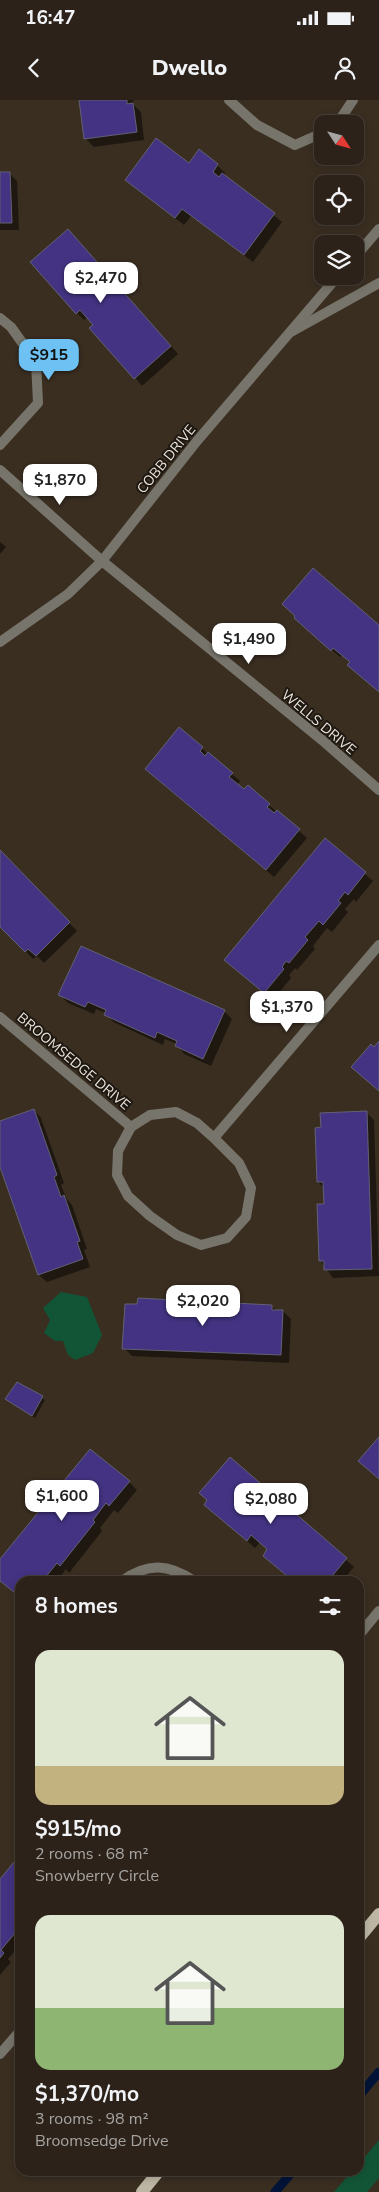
<!DOCTYPE html>
<html lang="en">
<head>
<meta charset="utf-8">
<style>
	:root { --surface:#2c2219; --page:#342a22; --text:#f1f3f6; --muted:#a6a4a2; --line:#483f38; --accent:#6ec2f3 }
	body { margin:0; font-family:"Nunito Sans",sans-serif; background:var(--page); color:var(--text); height:100vh; display:flex; flex-direction:column; font-size:19px; white-space:nowrap }
	* { box-sizing:border-box; margin:0 }
	p { font-size:16px; color:var(--muted) }
	.icon { flex:none; width:28px; height:28px; fill:none; stroke:currentColor; stroke-width:2; stroke-linecap:round; stroke-linejoin:round }
	.map { position:relative; flex:1; overflow:hidden }
	.panel { position:absolute; left:15px; top:1476px; width:349px; height:600px; display:flex; flex-direction:column; background:var(--surface); border-radius:15px; box-shadow:0 2px 8px #0003,0 0 0 1px var(--line) }
	.panel>* { flex:none }
	.needle { width:32px; rotate:126deg }
	.controls { position:absolute; left:314px; top:15px; display:grid; gap:10px }
	.controls a { display:grid; place-items:center; width:50px; height:50px; border-radius:10px; background:var(--surface); box-shadow:0 2px 8px #0003,0 0 0 1px var(--line); font-size:25px }
	.price { position:absolute; translate:-50% -42px; padding:0 11px; border-radius:10px; background:#fff; color:#222; font-size:16px; line-height:32px; filter:drop-shadow(0 1px 2px #0008) }
	.price::after { content:''; position:absolute; left:50%; top:30px; width:15px; height:11px; margin-left:-8px; background:inherit; clip-path:polygon(0 0,100% 0,50% 100%) }
	.price.on { background:var(--accent); color:#111 }
	ul { padding:0; list-style:none }
	li { display:grid; align-content:center; gap:10px; height:265px; padding:0 20px }
	li span { display:grid; place-items:center; height:155px; border-radius:15px; color:#555 }
	li>.icon { margin-inline-start:auto }
	span .icon { width:90px; height:90px; fill:#fffc; stroke-width:1 }
	li b { font-size:21px }
	h2 { display:flex; justify-content:space-between; align-items:center; height:60px; padding:0 20px; font-size:21px }
	.status { display:flex; justify-content:space-between; align-items:center; height:35px; padding:0 25px; background:var(--surface); direction:ltr }
	.status svg { height:14px; fill:currentColor }
	header { display:flex; justify-content:space-between; align-items:center; height:65px; padding:0 20px; background:var(--surface); font-size:22px; font-weight:800 }
	.map>svg:first-child { display:block }
	.green { fill:#125536 }
	.shadow { fill:#0007 }
	.lines { fill:none; stroke-linecap:round; stroke-linejoin:round }
	.stream { stroke:#011438; stroke-width:9 }
	.building { fill:#433382; stroke:#626173 }
	.service { stroke:#77746b; stroke-width:10 }
	.minor { stroke:#77746b; stroke-width:10 }
	.primary { stroke:#bdb6a5; stroke-width:12 }
	.labels { text-anchor:middle; stroke-width:4; stroke-linejoin:round; paint-order:stroke }
	.street-label { font-size:14px; fill:#ede5dc; stroke:#1d1811 }
</style>
</head>
<body>
<div class="status"><b>16:47</b><svg viewBox="0 0 49 12"><path d="M0 12V9h3v3zM5 12V6h3v6zM10 12V3h3v9zM15 12V0h3v12zM26 1h20v11H26zM47 4h2v5h-2z"/></svg></div>
<header><svg class="icon" aria-label="back" viewBox="0 0 24 24"><path d="M15 5l-7 7 7 7"/></svg>Dwello<svg class="icon" aria-label="person" viewBox="0 0 24 24"><circle cx="12" cy="8" r="4"/><path d="M4 21q1-7 8-7t8 7"/></svg></header>
<div class="map">
<svg width="379" height="2092" viewBox="0 0 379 2092">
	<rect width="100%" height="100%" fill="#3a2e21"/>
	<path class="green" d="M61,1192L87,1197L102,1235L93,1253L75,1260L68,1255L63,1241H55L44,1233L50,1220L43,1208Z
		M379,2040V2078L367,2092H334L352,2071H359V2064Z"/>
	<path class="shadow" d="M80,0H133L134,5L141,12L144,40L94,47L86,39Z
		M199,51L217,65L225,73L224,76L282,122L253,162L191,116L184,125L126,80L189,65Z
		M9,73L17,81L19,130H0V74Z
		M76,138L178,254L142,286L88,217L84,220L77,213Z
		M0,442L6,447L0,454Z
		M303,526L379,527V592L351,563L342,555L340,557Z
		M179,629L232,674L240,681L237,685L269,705L307,738L274,777L154,677Z
		M326,740L373,781L356,802L354,799L345,809L348,812L332,832L327,828L313,846L315,849L297,870L295,868L289,875L291,878L273,900L234,868Z
		M0,752L77,831L44,863L37,856L33,859L0,825Z
		M60,895L224,911L232,919L211,966L184,954L177,944L165,939L163,945L113,922L106,913L96,909L94,914L68,903Z
		M34,1010L41,1018L64,1083L61,1085L66,1098L72,1105L87,1149L84,1150L90,1167L47,1182L39,1175L0,1063V1022Z
		M366,1012L374,1020L379,1176L333,1178L320,1160L325,1105L324,1088L318,1082Z
		M193,1202L198,1207L271,1206L277,1211H283L291,1219L289,1263L132,1256L124,1248Z
		M17,1283L45,1300L35,1318L10,1302Z
		M230,1358L354,1467L342,1481H293L272,1464L269,1450L260,1442L255,1448L214,1412Z
		M129,1382L137,1390L118,1413L114,1410L100,1428L102,1431L69,1473L66,1469L57,1481H20V1497L0,1480V1461Z
		M20,1757V1845L8,1859L11,1862L0,1875V1781Z"/>
	<g class="lines">
		<path class="stream" d="M359,1996L379,1972
			M275,2092L293,2071"/>
	</g>
	<path class="building" d="M79,0H127V4L133,3L137,32L84,39Z
		M156,38L189,63L199,49L218,64L213,72L219,77L222,73L275,113L244,155L182,109L175,118L125,80Z
		M0,72H10L12,123H0Z
		M68,129L171,246L134,279L89,228L93,225L80,210L76,214L30,162Z
		M313,468L379,525V592L347,565L350,562L333,548L331,551L294,518L295,516L282,504Z
		M179,627L203,647L200,651L205,656L208,652L233,673L229,677L244,689L248,685L270,704L267,707L274,713L277,710L300,729L266,770L145,669Z
		M325,738L366,772L348,795L345,792L338,801L341,803L323,825L319,821L305,837L308,840L289,863L286,861L282,867L284,869L264,893L224,860Z
		M0,750L70,822L36,856L28,849L25,852L0,827Z
		M81,846L225,910L203,959L175,946L177,941L157,932L155,938L104,915L106,910L88,902L85,907L58,895Z
		M379,941V991L351,967L371,944L374,947Z
		M34,1009L57,1075L54,1077L61,1097L64,1095L80,1141L77,1142L83,1159L38,1175L0,1067V1021Z
		M367,1011L372,1169L324,1170V1161H319L317,1104H324L323,1082H317L315,1028L321,1027L320,1013Z
		M138,1198L194,1201V1205L215,1206V1202L272,1205V1210H283L281,1255L122,1249L125,1204H137Z
		M17,1282L43,1296L32,1316L5,1299Z
		M379,1337V1379L358,1361Z
		M90,1349L130,1381L109,1406L106,1403L93,1420L95,1422L60,1466L57,1463L44,1479L46,1481H20V1497L0,1481V1459Z
		M230,1357L347,1458L328,1481H293L263,1456L267,1449L251,1435L247,1441L204,1405L207,1400L199,1393Z
		M20,1755V1834L15,1833L1,1850L4,1853L0,1858V1779Z"/>
	<g class="lines">
		<path class="service" d="M291,232L379,183"/>
		<path class="minor" d="M229,0L257,25L295,45L322,33
			M337,24L353,0
			M355,157L379,129
			M0,218L11,227L36,262L38,303L0,345
			M0,370L102,461L322,640L379,690
			M0,542L68,494L102,461L197,341L338,176
			M0,917L131,1027
			M176,1012L197,1023L214,1038L239,1063L251,1088L246,1117L227,1138L201,1145L177,1135L150,1116L128,1096L117,1075L118,1051L131,1027L150,1015Z
			M214,1038L379,845
			M122,1481C148,1462 169,1464 194,1481
			M359,1535L379,1511
			M0,1954L20,1931"/>
		<path class="primary" d="M359,1838L379,1814
			M142,2092L159,2071"/>
	</g>
	<g class="labels">
		<g class="street-label">
			<text transform="translate(166 359) rotate(-51)" y="5">COBB DRIVE</text>
			<text transform="translate(319 622) rotate(40)" y="5">WELLS DRIVE</text>
			<text transform="translate(74 961) rotate(40)" y="5">BROOMSEDGE DRIVE</text>
		</g>
	</g>
</svg>
<div class="controls">
<a><svg class="needle" viewBox="-14 -14 28 28"><path d="M0-13l5 13h-10z" fill="#e53935"/><path d="M0 13l5-13h-10z" fill="#a6a4a2"/></svg></a>
<a><svg class="icon" aria-label="locate" viewBox="0 0 24 24"><circle cx="12" cy="12" r="6"/><path d="M12 2v4M12 18v4M2 12h4M18 12h4"/></svg></a>
<a><svg class="icon" aria-label="layers" viewBox="0 0 24 24"><path d="M12 4l9 5-9 5-9-5zM3 14l9 5 9-5"/></svg></a>
</div>
<b class="price" style="left:101px;top:204px">$2,470</b>
<b class="price on" style="left:49px;top:281px">$915</b>
<b class="price" style="left:60px;top:406px">$1,870</b>
<b class="price" style="left:249px;top:565px">$1,490</b>
<b class="price" style="left:287px;top:933px">$1,370</b>
<b class="price" style="left:203px;top:1227px">$2,020</b>
<b class="price" style="left:62px;top:1422px">$1,600</b>
<b class="price" style="left:271px;top:1425px">$2,080</b>
<section class="panel">
<h2>8 homes<svg class="icon" aria-label="filters" viewBox="0 0 24 24"><path d="M4 7h16M4 17h16"/><circle cx="9" cy="7" r="2"/><circle cx="15" cy="17" r="2"/></svg></h2>
<ul>
<li><span style="background:linear-gradient(#dfe7d0 75%,#c2b280 0)"><svg class="icon" aria-label="home" viewBox="0 0 24 24"><path d="M3 11l9-7 9 7M6 9v11h12V9"/></svg></span><div><b>$915/mo</b><p>2 rooms · 68 m²</p><p>Snowberry Circle</p></div></li>
<li><span style="background:linear-gradient(#dfe7d0 60%,#8fb573 0)"><svg class="icon" aria-label="home" viewBox="0 0 24 24"><path d="M3 11l9-7 9 7M6 9v11h12V9"/></svg></span><div><b>$1,370/mo</b><p>3 rooms · 98 m²</p><p>Broomsedge Drive</p></div></li>
</ul>
</section>
</div>
</body>
</html>
